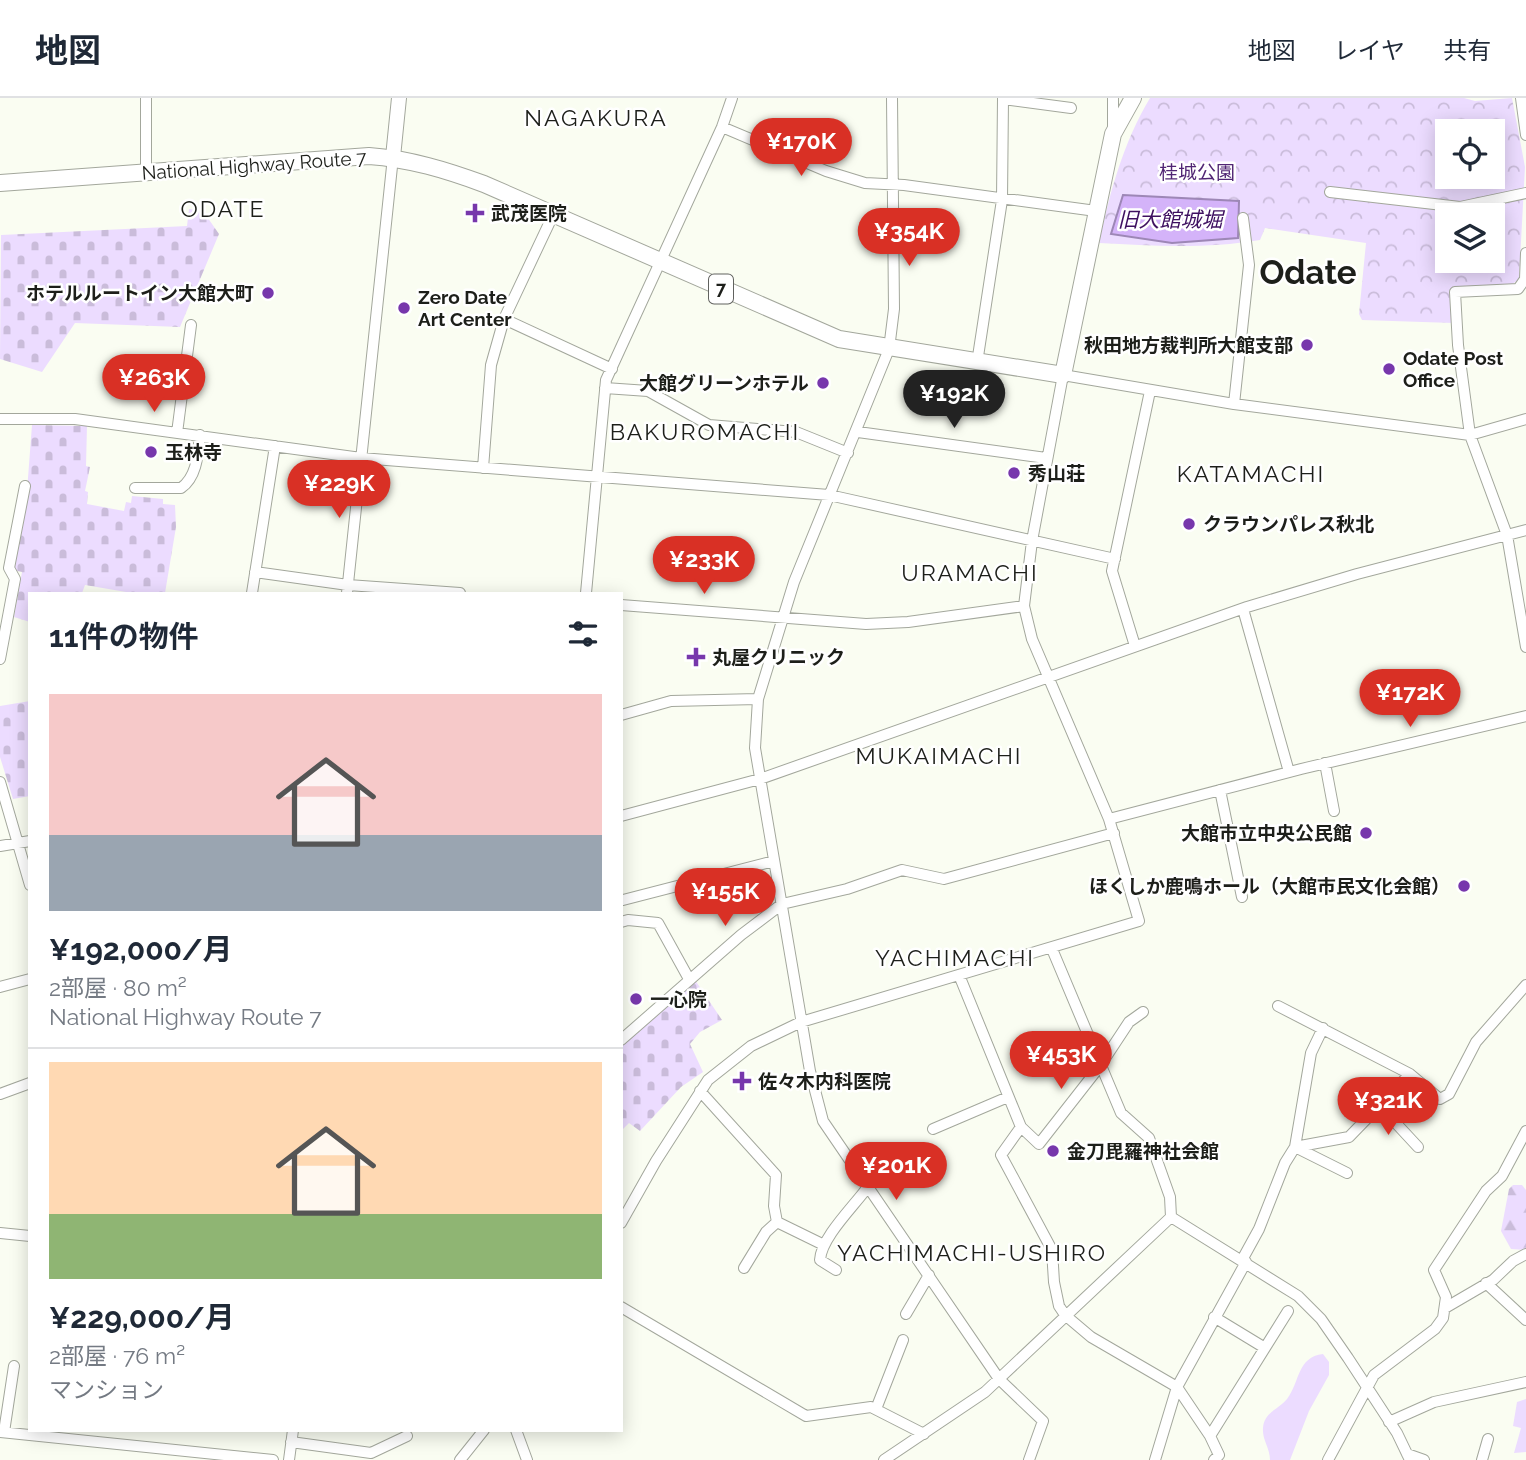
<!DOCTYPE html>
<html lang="ja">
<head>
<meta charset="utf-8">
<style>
	:root { --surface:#fff; --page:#f2f2f3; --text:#1f2937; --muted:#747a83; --line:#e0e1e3; --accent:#d93025 }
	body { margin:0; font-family:Raleway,"Noto Sans JP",sans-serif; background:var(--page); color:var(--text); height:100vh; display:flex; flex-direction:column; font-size:26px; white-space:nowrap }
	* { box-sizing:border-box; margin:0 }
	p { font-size:23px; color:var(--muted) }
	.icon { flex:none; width:38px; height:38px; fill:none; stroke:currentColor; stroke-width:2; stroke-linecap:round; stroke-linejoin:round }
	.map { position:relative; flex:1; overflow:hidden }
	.side { position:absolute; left:28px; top:494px; width:595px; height:840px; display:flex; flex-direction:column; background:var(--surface); border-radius:0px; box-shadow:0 4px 18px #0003 }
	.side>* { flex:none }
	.tools { position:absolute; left:1435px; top:21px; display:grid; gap:14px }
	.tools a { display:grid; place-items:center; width:70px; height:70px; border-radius:0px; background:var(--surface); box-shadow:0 4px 18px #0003; font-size:35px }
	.price { position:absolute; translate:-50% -60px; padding:0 16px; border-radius:24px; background:var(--accent); color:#fff; font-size:23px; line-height:46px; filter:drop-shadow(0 2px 4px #0008) }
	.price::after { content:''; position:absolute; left:50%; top:42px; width:21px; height:16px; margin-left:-10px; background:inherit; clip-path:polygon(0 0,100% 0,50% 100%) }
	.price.active { background:#222; color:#fff }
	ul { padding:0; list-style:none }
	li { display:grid; align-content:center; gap:14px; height:371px; padding:0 21px }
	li+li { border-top:2px solid var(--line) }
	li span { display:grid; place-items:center; height:217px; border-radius:0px; color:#555 }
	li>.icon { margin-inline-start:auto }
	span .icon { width:126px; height:126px; fill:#fffc; stroke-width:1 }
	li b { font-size:30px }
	h2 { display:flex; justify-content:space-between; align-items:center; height:84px; padding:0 21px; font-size:30px }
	header { display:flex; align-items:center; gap:42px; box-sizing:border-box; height:98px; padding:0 35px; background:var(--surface); border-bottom:2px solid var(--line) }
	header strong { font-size:33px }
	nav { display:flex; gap:38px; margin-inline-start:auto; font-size:24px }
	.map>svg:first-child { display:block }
	.grass { fill:#ecdcff }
	.forest { fill:url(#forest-firs) }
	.cemetery { fill:url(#cemetery-stones) }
	.park { fill:url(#park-crowns); fill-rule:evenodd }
	.water { fill:#d4b3f9; stroke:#9d87b6; stroke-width:2 }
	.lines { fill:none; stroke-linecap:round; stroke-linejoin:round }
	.minor-casing { stroke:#a3a79c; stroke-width:12 }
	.major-casing { stroke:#a3a79c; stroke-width:16 }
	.highway-casing { stroke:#a3a79c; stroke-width:18 }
	.minor { stroke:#fff; stroke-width:10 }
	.major { stroke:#fff; stroke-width:14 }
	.highway { stroke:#fff; stroke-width:16 }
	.poi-dot { fill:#7737ac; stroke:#fff; stroke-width:2.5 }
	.labels { text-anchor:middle; stroke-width:5; stroke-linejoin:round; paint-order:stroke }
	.shield { fill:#fff; stroke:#61625f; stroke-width:2 }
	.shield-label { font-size:18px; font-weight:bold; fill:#1d1f1a }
	.street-label { font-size:19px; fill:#1d1f1a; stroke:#fff }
	.park-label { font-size:19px; fill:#502574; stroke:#fff }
	.poi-label { font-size:19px; font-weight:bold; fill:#1d1f1a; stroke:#fff; text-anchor:start }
	.water-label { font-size:21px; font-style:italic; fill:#3e1060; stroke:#fff }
	.quarter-label { font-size:23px; letter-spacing:2px; fill:#1d1f1a; stroke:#fff }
	.town-label { font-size:33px; font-weight:bold; fill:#1d1f1a; stroke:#fff }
</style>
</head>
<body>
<header>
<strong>地図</strong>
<nav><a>地図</a><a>レイヤ</a><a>共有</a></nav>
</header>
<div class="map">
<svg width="1526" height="1362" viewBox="0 0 1526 1362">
	<defs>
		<pattern id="forest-firs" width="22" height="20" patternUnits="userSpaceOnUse" patternTransform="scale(1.75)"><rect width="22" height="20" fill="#ecdcff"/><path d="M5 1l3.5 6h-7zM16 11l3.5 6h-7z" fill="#cabcda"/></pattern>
		<pattern id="cemetery-stones" width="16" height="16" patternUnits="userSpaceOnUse" patternTransform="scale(1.75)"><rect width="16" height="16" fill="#ecdcff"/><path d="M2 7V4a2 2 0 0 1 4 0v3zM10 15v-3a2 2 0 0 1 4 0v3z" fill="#cabcda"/></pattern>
		<pattern id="park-crowns" width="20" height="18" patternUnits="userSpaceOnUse" patternTransform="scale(1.75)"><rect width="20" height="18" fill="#ecdcff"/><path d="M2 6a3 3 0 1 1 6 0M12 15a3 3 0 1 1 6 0" fill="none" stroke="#cabcda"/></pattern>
	</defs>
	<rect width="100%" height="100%" fill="#fafdf2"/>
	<path class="grass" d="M1323,1256L1329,1264V1277L1309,1313L1290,1362H1270C1270,1350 1262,1342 1263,1330C1264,1314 1278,1312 1287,1301C1300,1284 1297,1259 1323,1256Z
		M1526,1301V1354L1514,1355L1521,1330L1513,1328L1517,1304Z"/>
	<path class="forest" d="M1513,1087H1522L1526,1092V1152L1511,1151L1501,1133L1509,1091Z"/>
	<path class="cemetery" d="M189,111L203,113L219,136L180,229L75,225L42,274L0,261L1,137L187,128Z
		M32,327L87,328L86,368L90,369L85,393L88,394L87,406L124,413L126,404L131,405L132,398L163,401V406L175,407L176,429L165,495H132L85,487L82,495H30V524L14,519L22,474L13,472L27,393Z
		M30,603V698L13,701L0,659V608Z
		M695,882L722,922L700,934L690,946L703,974L681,989L640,1033L629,1025L621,1033V946Z"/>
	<path class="park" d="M1150,0H1464L1475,3L1512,0L1525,69L1519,181L1510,188L1451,192L1453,225L1362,222L1359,216L1366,145L1265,130L1260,142C1206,151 1153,148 1099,145C1110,94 1123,45 1150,0ZM1447,33H1493V79H1447ZM1447,117H1493V163H1447Z"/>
	<path class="water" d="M1123,97L1239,103L1238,140L1172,145L1111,136Z"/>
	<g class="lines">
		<defs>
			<path id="minor" d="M892,0L894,211L889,251L794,484L758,601L755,650L810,973L823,1023L999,1281L1043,1323L1029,1362
				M1521,0L1526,37
				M1003,1L1071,10
				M722,29L826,73L865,85L904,87L1096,113
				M1113,33V0
				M146,75V0
				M1330,94L1460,109L1526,95
				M1526,155L1525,181L1518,191L1455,194L1458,247L1470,337L1507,437L1526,549
				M504,221L612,271
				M977,265L1002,102L1003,0
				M605,290L648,293L709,327L796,334L848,355
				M1234,306L1249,167L1243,120
				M0,321H75L361,360L829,397L1115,461
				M858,334L1046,360
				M177,335L191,227
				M483,370L491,267L504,221L554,115
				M135,390H181C197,379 198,356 200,337
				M255,474L348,487L460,495
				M252,495L275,348
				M347,495L393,59
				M586,495L606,282L722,29L732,0
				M621,507L866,526L908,524L1024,508
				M1243,511L1289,674
				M1135,548L1112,473L1150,293
				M0,561L15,481L9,470L25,388
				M621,617L671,603L758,601
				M1325,665L1334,713
				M0,684L30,787
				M1220,692L1242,799
				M621,718L760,681L1247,509L1357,476L1526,432
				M1109,721L1032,541L1024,508L1032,443L1063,277L1234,306L1470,337L1526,321
				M0,748L30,743
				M623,802L774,763
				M621,824L628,822L658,825L689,881
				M1052,851L1121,1015L1149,1040L1170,1099L1171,1119
				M959,877L1021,1029L1001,1057L1052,1152L1054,1184L1059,1208L1065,1217L1091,1239L1177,1289L1210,1338L1219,1357L1214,1362
				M0,889L30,881
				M1278,908L1410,976L1440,1001L1449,996L1476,944L1526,887
				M621,942L741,837L782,806L847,791L902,772L944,781L1114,735
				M700,993L776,1077L774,1108L777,1124L824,1147
				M0,996L30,985
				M1380,1008L1418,1049
				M1021,1029L1039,1046L1100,968L1129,924L1143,914
				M933,1031L1008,999
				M1295,1049L1349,1039L1410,976
				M1295,1049L1347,1075
				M1171,1119L1298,1198L1321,1221L1348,1260L1397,1335L1410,1362
				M621,1125L656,1063L708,982L751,948L801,924L1139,823L1109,721L1301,671L1526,618
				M0,1135L30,1138
				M1242,1162L1259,1131L1285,1065L1295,1049L1311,955L1323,930
				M744,1170L766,1134L777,1124
				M836,1172L820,1162C821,1140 853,1109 867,1090
				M1486,1185L1526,1222
				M621,1209L806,1318L871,1309L924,1336
				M1445,1210L1493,1182L1513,1163L1526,1156
				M906,1216L929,1177
				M1214,1219L1265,1250
				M876,1311L903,1242
				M1389,1324L1434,1304L1526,1284
				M516,1332L527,1362
				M0,1334L273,1362
				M4,1334L14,1268
				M1210,1338L1288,1213
				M291,1344L371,1355L407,1338
				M1407,1356L1424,1362
				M289,1362L293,1332
				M460,1362L484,1332
				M884,1362L985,1294L1171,1119
				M1155,1362L1177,1289L1246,1164
				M1328,1362L1374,1277L1435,1231L1443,1220L1446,1199L1434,1172L1486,1093L1502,1078L1526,1033
				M1482,1362L1488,1341"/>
			<path id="major" d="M393,59L399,0"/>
			<path id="highway" d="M0,85L369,58C410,61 446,72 484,86L839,241L1063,277L1113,36L1133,0"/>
		</defs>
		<use href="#minor" class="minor-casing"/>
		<use href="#major" class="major-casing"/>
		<use href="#highway" class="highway-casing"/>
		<use href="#minor" class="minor"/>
		<use href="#major" class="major"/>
		<use href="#highway" class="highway"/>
	</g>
	<g class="poi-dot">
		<path d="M471.5 104.5h7v7h7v7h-7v7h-7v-7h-7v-7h7z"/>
		<circle cx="268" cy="195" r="7"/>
		<circle cx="404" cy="210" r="7"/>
		<circle cx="1307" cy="247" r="7"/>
		<circle cx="1389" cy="271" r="7"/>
		<circle cx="823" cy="285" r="7"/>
		<circle cx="151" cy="354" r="7"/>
		<circle cx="1014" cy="375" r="7"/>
		<circle cx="1189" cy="426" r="7"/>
		<path d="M692.5 548.5h7v7h7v7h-7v7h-7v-7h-7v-7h7z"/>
		<circle cx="1366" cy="735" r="7"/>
		<circle cx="1464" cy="788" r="7"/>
		<circle cx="636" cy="901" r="7"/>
		<path d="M738.5 972.5h7v7h7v7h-7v7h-7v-7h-7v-7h7z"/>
		<circle cx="1053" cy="1053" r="7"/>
	</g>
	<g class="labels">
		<rect class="shield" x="709" y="176.5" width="24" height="29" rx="5"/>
		<g class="shield-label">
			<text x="721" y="197">7</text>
		</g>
		<g class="street-label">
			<text transform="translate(254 67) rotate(-4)" y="7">National Highway Route 7</text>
		</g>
		<g class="park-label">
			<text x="1197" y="81">桂城公園</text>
		</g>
		<g class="poi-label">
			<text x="491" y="122">武茂医院</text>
			<text x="254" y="202" text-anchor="end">ホテルルートイン大館大町</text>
			<text x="418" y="206">Zero Date<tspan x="418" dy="22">Art Center</tspan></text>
			<text x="1293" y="254" text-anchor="end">秋田地方裁判所大館支部</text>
			<text x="1403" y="267">Odate Post<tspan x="1403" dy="22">Office</tspan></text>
			<text x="809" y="292" text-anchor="end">大館グリーンホテル</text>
			<text x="165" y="361">玉林寺</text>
			<text x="1028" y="382">秀山荘</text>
			<text x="1203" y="433">クラウンパレス秋北</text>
			<text x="712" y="566">丸屋クリニック</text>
			<text x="1352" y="742" text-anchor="end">大館市立中央公民館</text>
			<text x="1450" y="795" text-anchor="end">ほくしか鹿鳴ホール（大館市民文化会館）</text>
			<text x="650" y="908">一心院</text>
			<text x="758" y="990">佐々木内科医院</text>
			<text x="1067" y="1060">金刀毘羅神社会館</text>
		</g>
		<g class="water-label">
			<text x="1170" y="129">旧大館城堀</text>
		</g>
		<g class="quarter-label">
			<text x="596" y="28">NAGAKURA</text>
			<text x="223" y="119">ODATE</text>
			<text x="705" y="342">BAKUROMACHI</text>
			<text x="1251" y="384">KATAMACHI</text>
			<text x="970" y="483">URAMACHI</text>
			<text x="939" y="666">MUKAIMACHI</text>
			<text x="955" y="868">YACHIMACHI</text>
			<text x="972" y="1163">YACHIMACHI-USHIRO</text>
		</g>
		<g class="town-label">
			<text x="1308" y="186">Odate</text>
		</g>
	</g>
</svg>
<div class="tools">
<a><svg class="icon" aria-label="locate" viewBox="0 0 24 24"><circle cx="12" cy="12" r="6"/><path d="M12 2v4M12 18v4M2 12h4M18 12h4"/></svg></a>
<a><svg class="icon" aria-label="layers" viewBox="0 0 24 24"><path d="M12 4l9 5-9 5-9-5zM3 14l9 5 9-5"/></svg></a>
</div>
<b class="price" style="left:801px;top:80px">¥170K</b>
<b class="price" style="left:909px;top:170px">¥354K</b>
<b class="price" style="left:154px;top:316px">¥263K</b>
<b class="price active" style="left:954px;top:332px">¥192K</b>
<b class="price" style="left:339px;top:422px">¥229K</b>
<b class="price" style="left:704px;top:498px">¥233K</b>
<b class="price" style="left:1410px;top:631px">¥172K</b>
<b class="price" style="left:725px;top:830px">¥155K</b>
<b class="price" style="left:1061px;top:993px">¥453K</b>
<b class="price" style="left:1388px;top:1039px">¥321K</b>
<b class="price" style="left:896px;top:1104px">¥201K</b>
<section class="side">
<h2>11件の物件<svg class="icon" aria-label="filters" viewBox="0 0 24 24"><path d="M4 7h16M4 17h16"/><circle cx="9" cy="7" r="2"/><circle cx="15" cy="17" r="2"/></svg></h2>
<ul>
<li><span style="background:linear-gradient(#f6c9c9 65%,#9aa5b1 0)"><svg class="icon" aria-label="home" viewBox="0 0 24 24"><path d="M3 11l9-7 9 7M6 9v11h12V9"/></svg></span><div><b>¥192,000/月</b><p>2部屋 · 80 m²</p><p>National Highway Route 7</p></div></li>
<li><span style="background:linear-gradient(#ffd9b3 70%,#8fb573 0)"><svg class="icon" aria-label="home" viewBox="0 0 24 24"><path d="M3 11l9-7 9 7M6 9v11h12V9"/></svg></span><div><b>¥229,000/月</b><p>2部屋 · 76 m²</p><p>マンション</p></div></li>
</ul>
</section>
</div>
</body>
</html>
